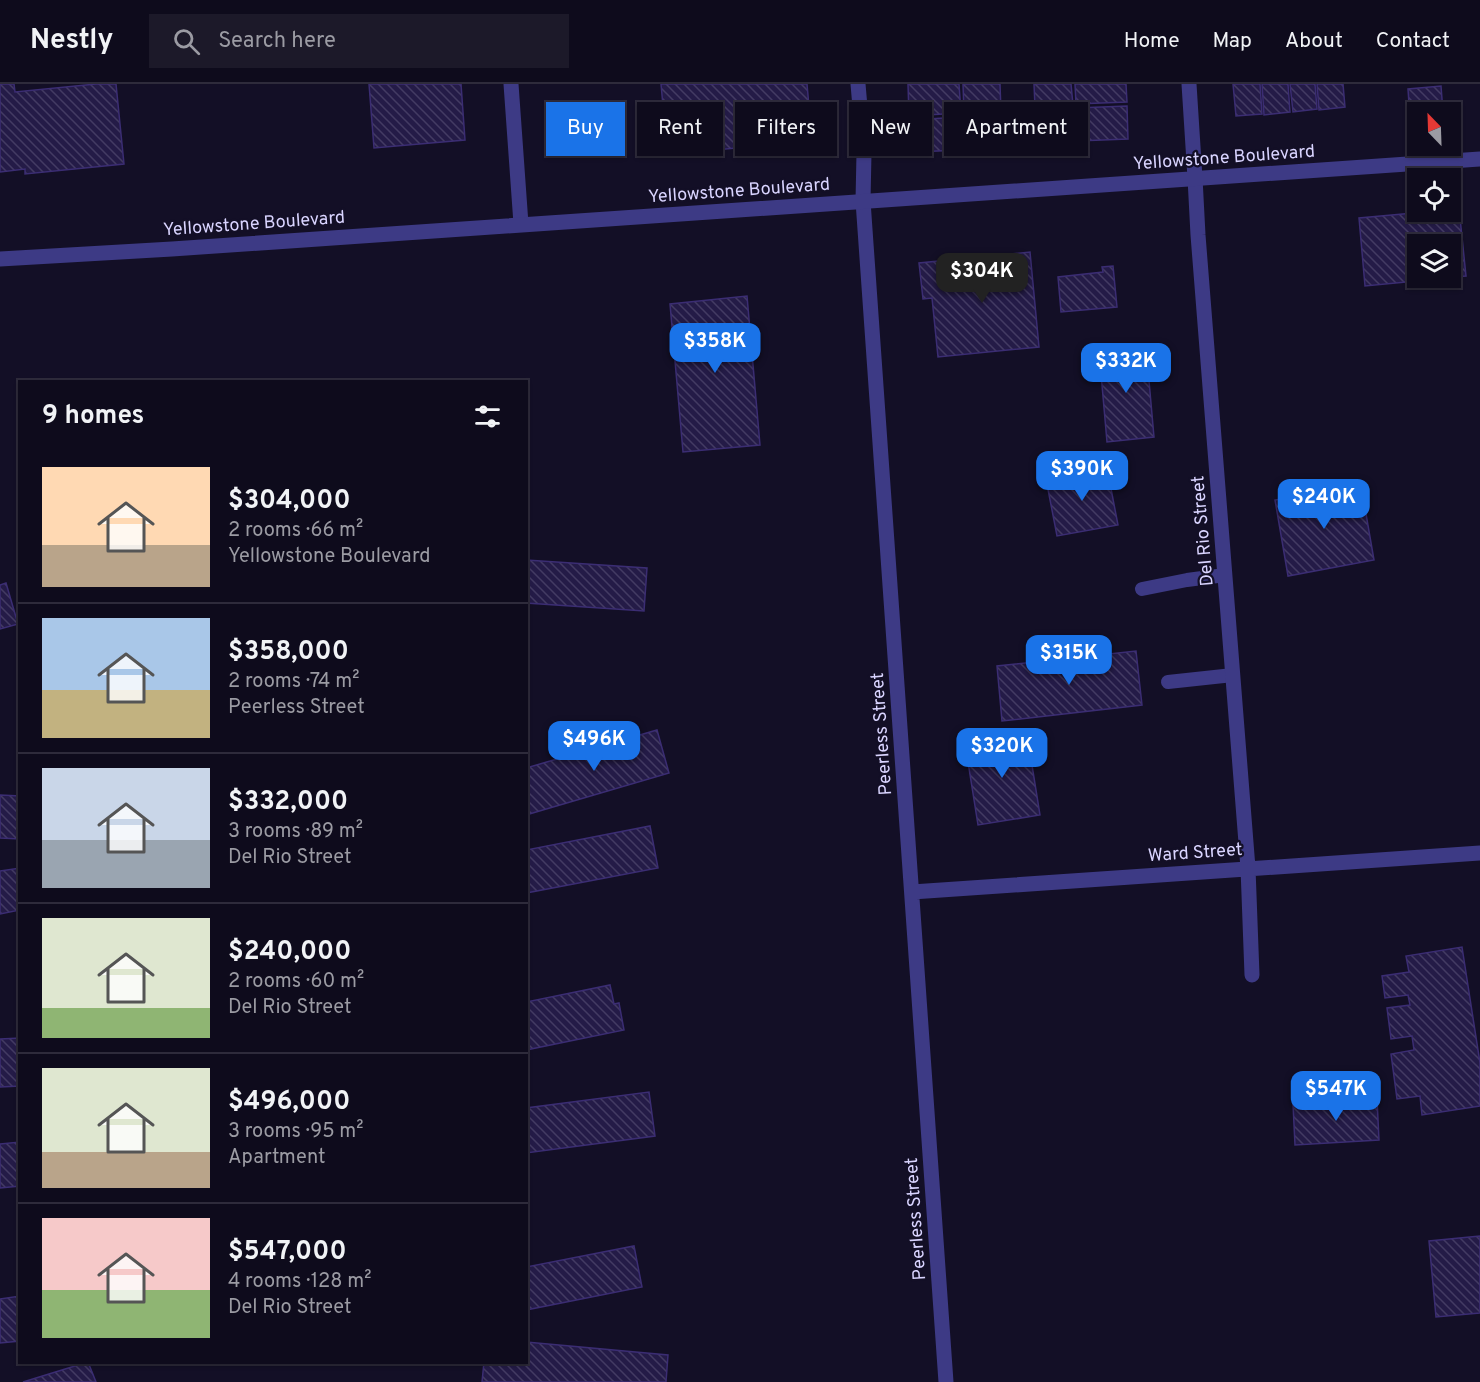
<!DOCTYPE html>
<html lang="en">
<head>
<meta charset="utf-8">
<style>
	:root { --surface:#0e0b1c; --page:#1c1929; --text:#f1f3f6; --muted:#9b9ba3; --line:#2e2b3b; --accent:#1a73e8 }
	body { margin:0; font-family:Overpass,sans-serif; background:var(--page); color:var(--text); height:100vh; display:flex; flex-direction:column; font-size:22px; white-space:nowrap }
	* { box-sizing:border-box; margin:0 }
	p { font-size:20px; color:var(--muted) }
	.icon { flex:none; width:33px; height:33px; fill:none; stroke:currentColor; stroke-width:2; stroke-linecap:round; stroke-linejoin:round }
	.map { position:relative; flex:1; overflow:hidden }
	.details { position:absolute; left:18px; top:296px; width:510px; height:984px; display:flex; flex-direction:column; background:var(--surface); border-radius:0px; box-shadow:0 2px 4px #0004,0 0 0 2px var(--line) }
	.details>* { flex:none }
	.banner { position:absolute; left:546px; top:18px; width:570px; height:54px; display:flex; gap:12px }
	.needle { width:39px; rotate:337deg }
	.buttons { position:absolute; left:1407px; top:18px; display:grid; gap:12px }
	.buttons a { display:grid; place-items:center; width:54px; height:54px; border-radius:0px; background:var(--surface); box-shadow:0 2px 4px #0004,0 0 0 2px var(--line); font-size:30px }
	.price { position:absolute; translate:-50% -51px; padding:0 14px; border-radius:12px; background:var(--accent); color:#fff; font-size:20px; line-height:39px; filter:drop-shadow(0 2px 3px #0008) }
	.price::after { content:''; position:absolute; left:50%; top:36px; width:18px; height:14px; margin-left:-9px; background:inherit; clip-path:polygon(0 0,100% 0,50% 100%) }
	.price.selected { background:#222; color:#fff }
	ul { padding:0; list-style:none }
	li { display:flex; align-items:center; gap:18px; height:150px; padding:0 24px }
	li+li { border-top:2px solid var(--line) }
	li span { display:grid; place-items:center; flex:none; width:168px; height:120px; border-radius:0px; color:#555 }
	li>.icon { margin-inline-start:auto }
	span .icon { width:72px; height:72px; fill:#fffc; stroke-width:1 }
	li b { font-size:26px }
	h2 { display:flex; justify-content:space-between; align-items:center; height:72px; padding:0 24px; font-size:26px }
	.chip { padding:0 21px; border-radius:0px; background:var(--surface); box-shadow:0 2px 4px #0004,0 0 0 2px var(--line); font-size:21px; line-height:54px }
	.chip.selected { background:var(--accent); color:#fff }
	header { display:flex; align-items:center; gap:36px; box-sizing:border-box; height:84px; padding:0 30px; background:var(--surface); border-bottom:2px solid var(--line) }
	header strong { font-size:28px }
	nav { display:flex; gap:33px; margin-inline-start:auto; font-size:21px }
	.search { width:420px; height:54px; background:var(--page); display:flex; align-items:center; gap:15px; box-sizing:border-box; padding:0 21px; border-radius:0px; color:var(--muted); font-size:22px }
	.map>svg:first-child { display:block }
	.building { fill:url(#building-back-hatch); stroke:#3b2d73; stroke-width:1.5 }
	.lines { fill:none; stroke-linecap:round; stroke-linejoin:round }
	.service { stroke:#3d3a85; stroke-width:14 }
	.minor { stroke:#3d3a85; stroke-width:15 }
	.tertiary { stroke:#3d3a85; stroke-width:15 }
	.labels { text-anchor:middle; stroke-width:4.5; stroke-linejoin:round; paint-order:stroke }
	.street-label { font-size:18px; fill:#d9d4ff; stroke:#130f26 }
</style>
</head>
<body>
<header>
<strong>Nestly</strong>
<div class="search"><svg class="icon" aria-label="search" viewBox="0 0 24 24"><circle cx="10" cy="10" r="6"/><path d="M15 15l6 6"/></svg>Search here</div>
<nav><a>Home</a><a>Map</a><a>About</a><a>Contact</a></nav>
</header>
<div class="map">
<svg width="1480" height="1298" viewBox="0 0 1480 1298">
	<defs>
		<pattern id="building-back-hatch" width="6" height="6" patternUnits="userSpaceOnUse" patternTransform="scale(1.5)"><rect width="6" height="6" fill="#241b47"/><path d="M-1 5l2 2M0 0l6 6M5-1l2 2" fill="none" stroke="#433b63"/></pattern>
	</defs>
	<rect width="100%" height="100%" fill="#130f26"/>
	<path class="building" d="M0,0H14L15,8L96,0H116L124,80L25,90V85L0,88Z
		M369,0H461L465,56L374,64Z
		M661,0H807L812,57L704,67L700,19L663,22Z
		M908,0H959L961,29L909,32Z
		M963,0H1000L1001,28L964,29Z
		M1034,0H1071L1073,21L1035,23Z
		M1075,0H1126L1127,18L1076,20Z
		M1233,0H1260L1262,30L1236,32Z
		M1262,0H1288L1290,28L1264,31Z
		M1290,0H1315L1317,25L1293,28Z
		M1317,0H1343L1345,23L1319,26Z
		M1441,2L1443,28H1418V34L1410,35L1408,5Z
		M1127,22L1128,55L1077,57L1076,24Z
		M1072,25L1074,58L1037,60L1035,27Z
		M1002,32L1003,65L966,66L965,33Z
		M962,33L963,66L912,68L910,36Z
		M1459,124L1466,192L1450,193V160H1418V194H1448L1365,202L1359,134L1425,128H1450V125Z
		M1030,168L1039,263L938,273L932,214L923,215L919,179Z
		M1113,182L1117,223L1061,228L1058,193L1103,188L1102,183Z
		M747,212L760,361L683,368L670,220Z
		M1146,263L1154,353L1107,358L1099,267Z
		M1107,384L1118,441L1057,452L1046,395Z
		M1361,401L1374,476L1288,492L1275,416Z
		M526,476L647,484L644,527L526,519Z
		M6,499L18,540L0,545V501Z
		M1136,567L1142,621L1002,637L997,582Z
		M657,646L669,689L526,731V684Z
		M1027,650L1040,731L978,741L965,659Z
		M0,711L20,712V755L0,754Z
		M650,742L658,784L526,809V766Z
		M20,784V826L0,830V787Z
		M1462,863L1480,979V1022L1422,1031L1420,1012L1397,1015L1391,970L1414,966L1412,952L1391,955L1387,924L1410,921L1408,911L1385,914L1382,892L1409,888L1406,872Z
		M610,901L614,920L619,919L624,946L526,966V918Z
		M20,954V1002L0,1003V955Z
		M649,1008L655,1052L526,1069V1024Z
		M1377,1015L1379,1056L1295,1061L1293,1020Z
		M20,1058V1102L0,1104V1060Z
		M1480,1152V1229L1436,1233L1429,1157Z
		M634,1162L642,1203L526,1226V1183Z
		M20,1212V1257L0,1259V1215Z
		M526,1258L668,1271L666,1298H482L484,1278H526Z
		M88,1278L96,1298H23Z"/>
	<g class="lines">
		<path class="service" d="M1142,505L1187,496L1225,491
			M1168,598L1233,591"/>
		<path class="minor" d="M511,0L521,140
			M858,0L864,69L863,117L946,1298
			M1195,94L1198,151L1248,784L1252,891
			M912,808L1480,769"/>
		<path class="tertiary" d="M1189,0L1195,94
			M0,175L172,165L1480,75"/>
	</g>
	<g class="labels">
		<g class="street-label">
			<text transform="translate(1224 73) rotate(-4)" y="6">Yellowstone Boulevard</text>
			<text transform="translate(739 106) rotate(-4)" y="6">Yellowstone Boulevard</text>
			<text transform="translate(254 139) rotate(-4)" y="6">Yellowstone Boulevard</text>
			<text transform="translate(1202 447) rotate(-95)" y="6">Del Rio Street</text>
			<text transform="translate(881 650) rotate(-94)" y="6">Peerless Street</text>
			<text transform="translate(1195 768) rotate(-4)" y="6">Ward Street</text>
			<text transform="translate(915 1135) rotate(-94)" y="6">Peerless Street</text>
		</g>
	</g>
</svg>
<div class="buttons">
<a><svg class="needle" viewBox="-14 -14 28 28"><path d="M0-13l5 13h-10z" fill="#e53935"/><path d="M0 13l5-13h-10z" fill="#9b9ba3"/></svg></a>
<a><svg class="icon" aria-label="locate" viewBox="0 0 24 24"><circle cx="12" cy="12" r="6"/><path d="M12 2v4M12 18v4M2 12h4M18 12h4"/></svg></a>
<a><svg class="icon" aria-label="layers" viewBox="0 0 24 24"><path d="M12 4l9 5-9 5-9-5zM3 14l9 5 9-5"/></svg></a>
</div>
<b class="price selected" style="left:982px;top:220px">$304K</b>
<b class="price" style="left:715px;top:290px">$358K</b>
<b class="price" style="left:1126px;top:310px">$332K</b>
<b class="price" style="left:1082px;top:418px">$390K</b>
<b class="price" style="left:1324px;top:446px">$240K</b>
<b class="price" style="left:1069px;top:602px">$315K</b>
<b class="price" style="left:594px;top:688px">$496K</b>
<b class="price" style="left:1002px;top:695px">$320K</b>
<b class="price" style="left:1336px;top:1038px">$547K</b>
<div class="banner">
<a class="chip selected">Buy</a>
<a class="chip">Rent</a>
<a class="chip">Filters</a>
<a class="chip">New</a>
<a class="chip">Apartment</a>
</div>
<section class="details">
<h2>9 homes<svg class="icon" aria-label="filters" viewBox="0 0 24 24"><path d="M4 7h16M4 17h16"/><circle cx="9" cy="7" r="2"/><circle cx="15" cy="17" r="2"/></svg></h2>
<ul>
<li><span style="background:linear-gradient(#ffd9b3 65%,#b9a48a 0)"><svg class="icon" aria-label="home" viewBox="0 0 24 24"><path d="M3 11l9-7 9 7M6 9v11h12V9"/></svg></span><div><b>$304,000</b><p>2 rooms · 66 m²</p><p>Yellowstone Boulevard</p></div></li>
<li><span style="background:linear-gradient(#a9c7e8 60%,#c2b280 0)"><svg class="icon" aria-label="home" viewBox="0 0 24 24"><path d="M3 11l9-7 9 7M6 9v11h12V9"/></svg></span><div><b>$358,000</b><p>2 rooms · 74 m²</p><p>Peerless Street</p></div></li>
<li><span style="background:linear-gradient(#c9d6e8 60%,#9aa5b1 0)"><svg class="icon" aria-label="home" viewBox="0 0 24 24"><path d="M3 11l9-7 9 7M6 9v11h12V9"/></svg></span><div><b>$332,000</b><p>3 rooms · 89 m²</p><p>Del Rio Street</p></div></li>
<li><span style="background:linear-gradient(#dfe7d0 75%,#8fb573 0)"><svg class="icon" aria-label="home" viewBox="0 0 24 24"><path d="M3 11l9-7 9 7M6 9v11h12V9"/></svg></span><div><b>$240,000</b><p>2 rooms · 60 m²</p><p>Del Rio Street</p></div></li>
<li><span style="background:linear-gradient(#dfe7d0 70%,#b9a48a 0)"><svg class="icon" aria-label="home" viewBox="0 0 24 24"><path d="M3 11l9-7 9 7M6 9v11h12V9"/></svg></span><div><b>$496,000</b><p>3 rooms · 95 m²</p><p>Apartment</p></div></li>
<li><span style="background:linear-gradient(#f6c9c9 60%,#8fb573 0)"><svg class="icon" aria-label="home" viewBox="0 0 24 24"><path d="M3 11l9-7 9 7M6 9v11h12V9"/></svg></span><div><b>$547,000</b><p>4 rooms · 128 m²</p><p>Del Rio Street</p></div></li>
</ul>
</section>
</div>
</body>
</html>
